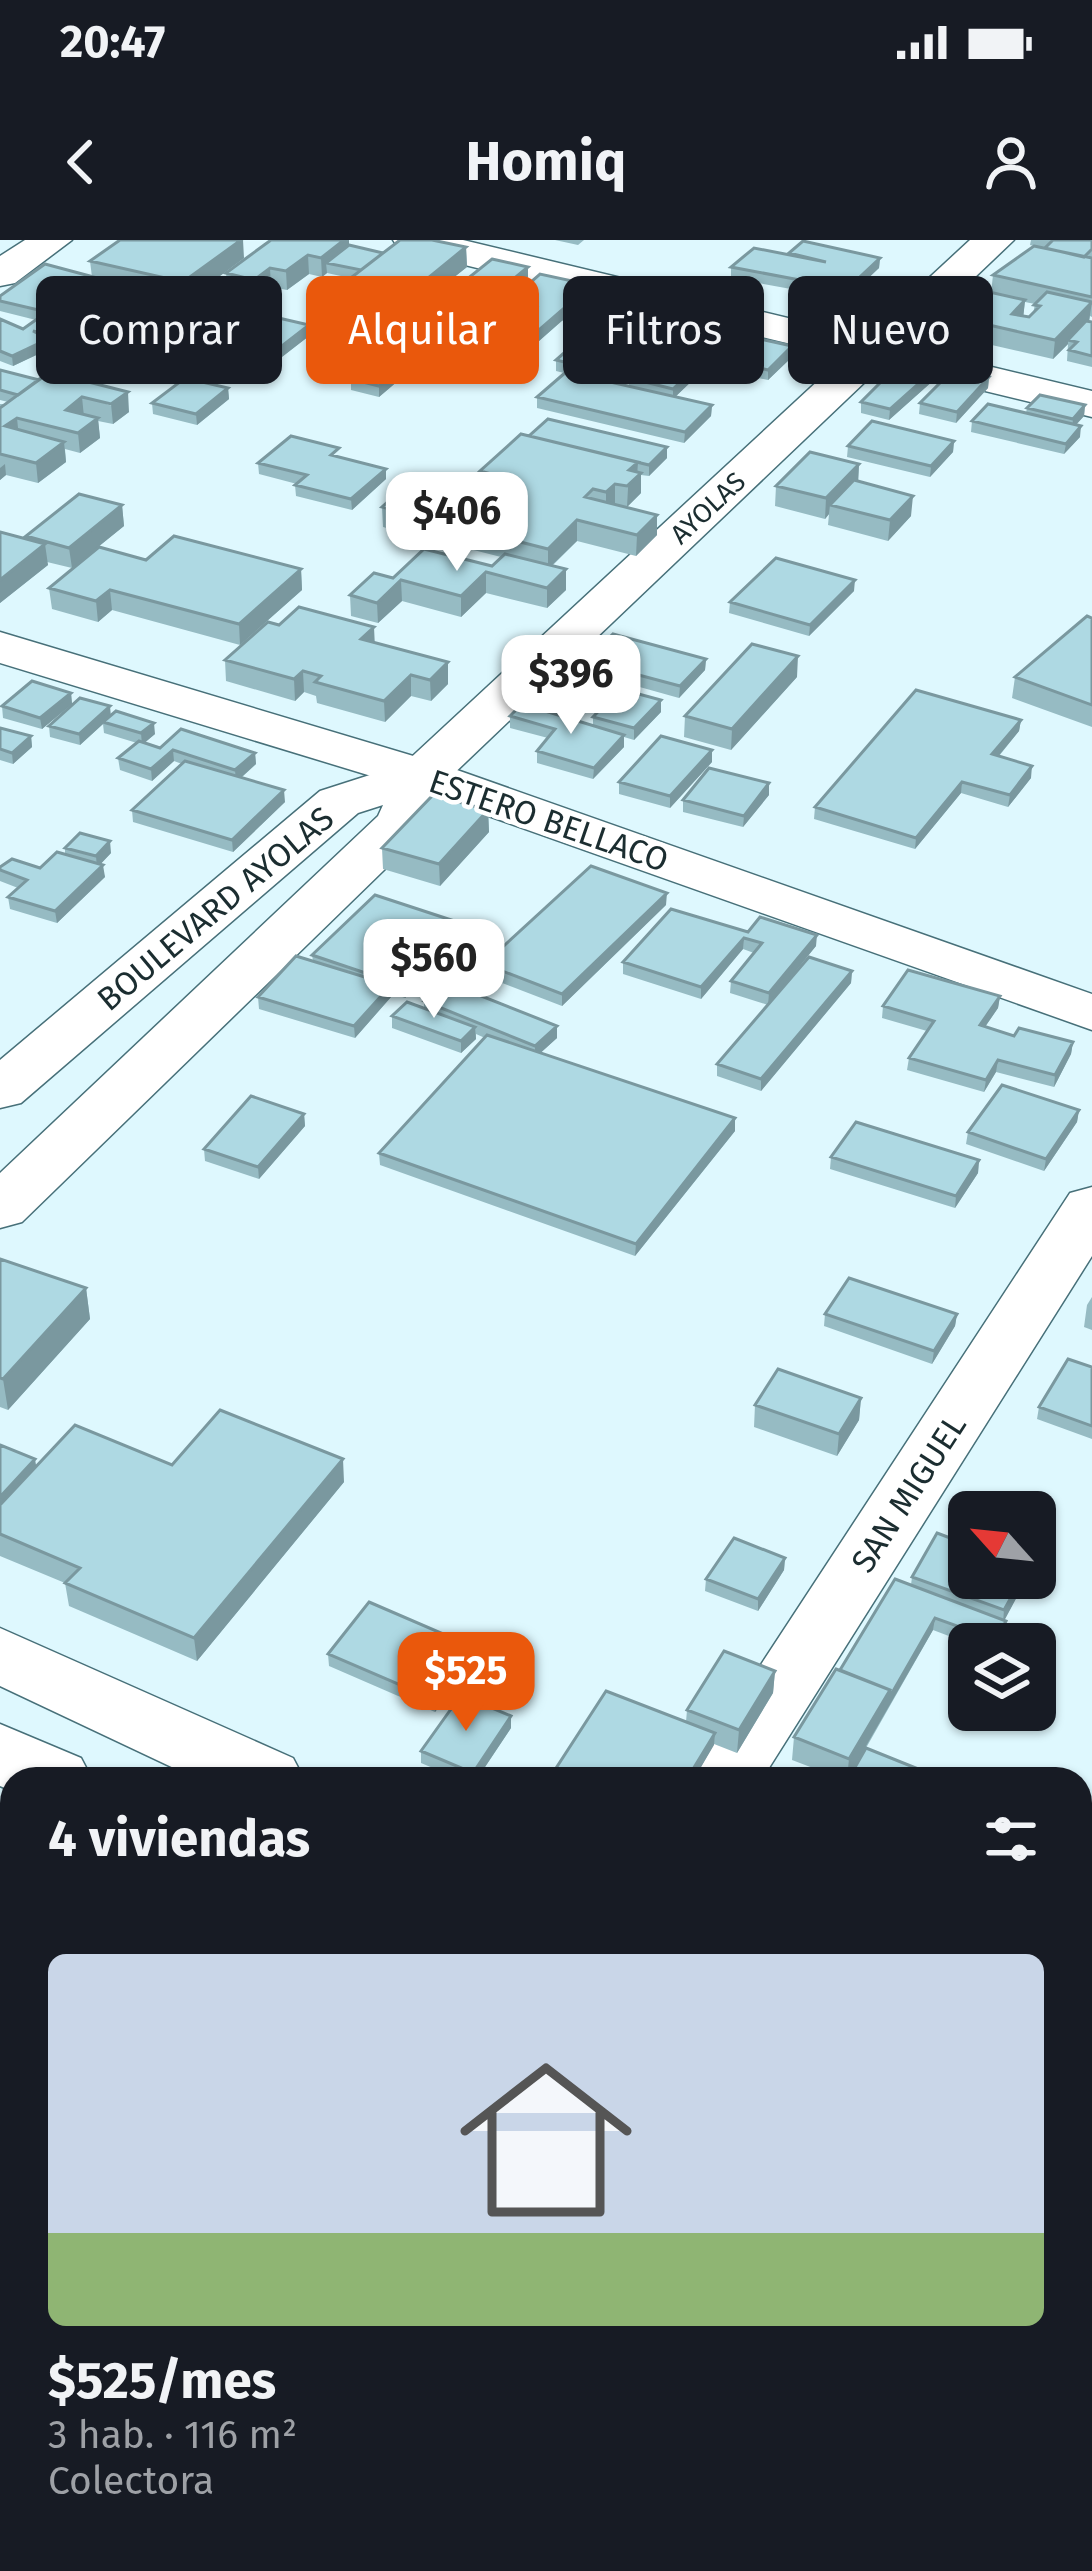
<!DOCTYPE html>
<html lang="es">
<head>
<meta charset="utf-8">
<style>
	:root { --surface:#171b24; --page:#242831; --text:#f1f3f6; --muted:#9ea1a6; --accent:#ea580c }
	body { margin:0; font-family:"Fira Sans",sans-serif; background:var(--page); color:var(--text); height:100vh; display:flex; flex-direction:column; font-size:45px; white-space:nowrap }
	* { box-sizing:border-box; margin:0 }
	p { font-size:39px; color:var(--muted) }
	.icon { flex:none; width:66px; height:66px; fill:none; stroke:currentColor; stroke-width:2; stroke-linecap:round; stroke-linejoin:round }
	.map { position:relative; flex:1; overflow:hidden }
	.side { position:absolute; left:0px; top:1527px; width:1092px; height:804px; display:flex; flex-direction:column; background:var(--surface); border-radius:36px 36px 0 0; box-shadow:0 3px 9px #0004 }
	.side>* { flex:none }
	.top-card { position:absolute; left:36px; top:36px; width:1020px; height:108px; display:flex; gap:24px }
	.needle { width:78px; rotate:297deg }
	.fabs { position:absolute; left:948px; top:1251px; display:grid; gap:24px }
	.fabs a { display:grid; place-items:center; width:108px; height:108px; border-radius:18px; background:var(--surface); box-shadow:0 3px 9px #0004; font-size:60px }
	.price { position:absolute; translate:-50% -102px; padding:0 27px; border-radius:24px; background:#fff; color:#222; font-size:39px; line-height:78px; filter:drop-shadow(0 3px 6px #0008) }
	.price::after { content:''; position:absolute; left:50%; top:72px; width:36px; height:27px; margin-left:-18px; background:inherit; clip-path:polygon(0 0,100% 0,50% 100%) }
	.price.selected { background:var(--accent); color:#fff }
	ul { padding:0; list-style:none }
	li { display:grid; align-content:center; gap:24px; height:636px; padding:0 48px }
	li span { display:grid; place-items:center; height:372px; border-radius:18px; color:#555 }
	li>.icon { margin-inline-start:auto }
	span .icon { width:216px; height:216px; fill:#fffc; stroke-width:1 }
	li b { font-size:51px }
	h2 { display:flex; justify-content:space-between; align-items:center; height:144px; padding:0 48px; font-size:51px }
	.chip { padding:0 42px; border-radius:18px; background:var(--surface); box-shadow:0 3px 9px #0004; font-size:42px; line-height:108px }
	.chip.selected { background:var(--accent); color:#fff }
	.status { display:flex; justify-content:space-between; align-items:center; height:84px; padding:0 60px; background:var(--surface); direction:ltr }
	.status svg { height:33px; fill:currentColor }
	header { display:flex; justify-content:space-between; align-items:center; height:156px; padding:0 48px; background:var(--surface); font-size:54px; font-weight:700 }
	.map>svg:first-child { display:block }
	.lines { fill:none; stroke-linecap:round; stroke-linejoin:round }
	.minor-casing { stroke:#477079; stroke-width:3 }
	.tertiary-casing { stroke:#477079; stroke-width:3 }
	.secondary-casing { stroke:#477079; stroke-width:3 }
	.trunk-casing { stroke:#477079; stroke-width:3 }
	.minor { fill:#fff; fill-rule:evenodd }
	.tertiary { fill:#fff; fill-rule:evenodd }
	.secondary { fill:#fff; fill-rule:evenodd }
	.trunk { fill:#fff; fill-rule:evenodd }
	.wall { fill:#96bbc3; fill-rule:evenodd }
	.shaded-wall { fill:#7a989f }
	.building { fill:#aed9e3; stroke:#7a989f; stroke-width:3 }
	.labels { text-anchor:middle; stroke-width:9; stroke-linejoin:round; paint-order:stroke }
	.far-street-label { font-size:27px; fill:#1b2d30; stroke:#fff }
	.street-label { font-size:33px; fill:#1b2d30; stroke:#fff }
</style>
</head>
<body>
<div class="status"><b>20:47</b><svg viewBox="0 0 49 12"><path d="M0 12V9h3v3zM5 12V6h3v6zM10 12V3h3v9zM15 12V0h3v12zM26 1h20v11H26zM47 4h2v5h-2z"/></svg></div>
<header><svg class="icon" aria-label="back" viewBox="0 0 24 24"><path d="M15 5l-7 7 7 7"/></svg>Homiq<svg class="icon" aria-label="person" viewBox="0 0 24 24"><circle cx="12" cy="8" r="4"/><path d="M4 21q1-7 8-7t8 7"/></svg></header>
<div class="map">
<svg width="1092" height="2331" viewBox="0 0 1092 2331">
	<rect width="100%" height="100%" fill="#def8fe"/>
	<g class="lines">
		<defs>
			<path id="minor" d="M25,0H72L15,43L0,46V16Z
				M393,0H463L1092,151V177L399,9Z
				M0,392L440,524L1092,754V790L404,546L0,423Z
				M1092,947V1016L762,1539H686L1070,953Z"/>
			<path id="tertiary" d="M970,0H1014L446,541L421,594L22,982L0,988V933L378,576L383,565L358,573L21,863L0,868V820L320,551L404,524Z"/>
			<path id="secondary" d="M0,1388L293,1518L304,1539H197L0,1446Z
				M1080,1878L1092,1883V1955L1080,1951Z"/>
			<path id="trunk" d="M0,1484L81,1518L92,1539H12V1551L0,1546Z
				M1080,1988L1092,1992V2070L1080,2066Z"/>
		</defs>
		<use href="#minor" class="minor-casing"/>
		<use href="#tertiary" class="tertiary-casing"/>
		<use href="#secondary" class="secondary-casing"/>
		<use href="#trunk" class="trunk-casing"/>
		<use href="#minor" class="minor"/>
		<use href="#tertiary" class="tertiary"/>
		<use href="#secondary" class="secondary"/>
		<use href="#trunk" class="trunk"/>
	</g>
	<path class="wall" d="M349,0V5L383,13L466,7L467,27L448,42L461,44L528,37L492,67L509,71V61L590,55L639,59L638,69L608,97L649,116L619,144L629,146V138L696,137L675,157L712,165L711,176L684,203L537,168V157L564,133L556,131V120L585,94L563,89V80L539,101L515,95L488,119L443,109L442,98L458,85L409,73L401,80L376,75L361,87L324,79V68L339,56V47L350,38L327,33L322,37L309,34L287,50L271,47L255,59L228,53L226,33Z
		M555,0H584L578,5Z
		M1031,0H1092V77L1090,76L1089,82H1092V127L1067,121L1068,104L1053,119L948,95L949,76L991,53L993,35L1034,6L1030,5ZM1025,62L1035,64L1033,74L1029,77L1023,76Z
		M789,15L880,18L879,28L846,59L731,38V27Z
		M244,18L185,62L176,60L177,70L117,104L87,96L68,110L49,105V109L13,126L0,121V79L23,89L36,80L0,71V56L92,37L90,21Z
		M309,85V96L278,120L226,108L225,97Z
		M792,117L768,140L721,130L722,119Z
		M419,123L379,157L351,150V139Z
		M0,130L39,140L129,172L113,184L98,181L100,198L80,213L65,209L66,222L38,243L6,235L0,240V164H5L8,162L0,160Z
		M989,137L988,148L956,183L919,174L920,163Z
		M935,139L889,180L861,173V162Z
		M228,148L229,159L197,185L153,174L152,163Z
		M1085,165L1084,176L1076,185L1080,197L1064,214L971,192L972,181L1026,173L1027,168Z
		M954,201L953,212L930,237L847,217L848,206Z
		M340,217L386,229V239L352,270L296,256L295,245L297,244L259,234L258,223Z
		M667,218L649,236L641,235V253L627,267L657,275V295L636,316L577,301L552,326L566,350L547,368L486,353L461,377L402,361L378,383L351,376L350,355L393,338L492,326L501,317L383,287L382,267L480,262L489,254L480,252V231Z
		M859,224L858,242L911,276L888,301L828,285L829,274L825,279L775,266L776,246Z
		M122,265L124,286L72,328L47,322L48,325L0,363V292L26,299V296Z
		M146,320L301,329L302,350L240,405L112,370L98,382L52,369L49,348Z
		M854,351L809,396L729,373L730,362Z
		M1092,378V487L1012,458L1015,437Z
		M374,403L448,444L431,461L411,456L385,482L317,463L316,456L304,452L295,461L226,441L225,420Z
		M706,419L705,430L679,458L586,432V421Z
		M797,437L731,510L684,497L685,476Z
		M71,453L72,464L42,489L3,478L2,466Z
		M661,460V472L634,500L624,497V507L593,539L537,523V511L548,498L510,488V476L593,486V477Z
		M111,475L155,494L144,503L160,508L255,513L256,524L241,538L285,562L233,612L133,582L132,570L182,524L174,521L152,541L120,530L118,518L137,503L104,493L103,484L80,505L50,497L49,486Z
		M1021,480L1019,491L999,516L1031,538L1008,567L961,553L915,609L814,579L815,567Z
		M0,488L31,496L32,507L13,524L0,520Z
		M712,522L670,568L619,554V542Z
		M769,555L743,587L683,572V560Z
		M488,570L489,592L440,646L383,629L382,608Z
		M65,608L111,613L100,624L105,637L57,683L10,669L8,657L18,648L0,641V627L40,628L65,614Z
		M666,665L562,766L484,736V724Z
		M748,692L816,706L779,751L852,731L851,743L761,851L717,836V824L768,765L730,753L731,741L754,713L743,709L701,759L623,734V722Z
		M494,694V706L459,742L430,732L405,758L391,753V757L355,798L259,769L258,757L313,721L312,715Z
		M1000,756L998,768L985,787L1014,796L1073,802L1071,814L1054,847L996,832L984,852L907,830L909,818L927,791L882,778L883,766Z
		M424,761L557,786V798L540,813L735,878V891L635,1016L380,925L379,913L485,798L476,794V799L461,813L392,788V776L424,768Z
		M1079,870L1077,882L1044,931L966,904L968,892Z
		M304,874L305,886L259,939L205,921L204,909Z
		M831,917L979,920L978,933L955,968L830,929Z
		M0,1019L86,1048L90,1079L8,1170L0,1167Z
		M1092,1057V1090L1084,1087L1087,1065Z
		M825,1074H957L955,1086L932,1124L824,1086Z
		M1092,1127V1199L1037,1179L1039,1167Z
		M861,1158L859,1180L837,1216L754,1187L755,1165Z
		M0,1205L36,1226L172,1225L344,1242L197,1421L69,1366L65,1343L0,1316Z
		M785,1318L784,1330L758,1371L705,1351L706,1339Z
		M912,1337L1027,1338L1004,1380L1006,1381L1005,1393L999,1404H970L933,1390L866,1508L943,1539L834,1536L792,1520L794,1497L840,1430L911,1345Z
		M328,1414L476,1420L435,1472L329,1426Z
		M775,1431L773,1453L737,1513L714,1504L694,1539L686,1482L687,1470Z
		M511,1488L477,1539H459L421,1523V1511Z
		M1080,1608L1092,1613V1700L1080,1695Z"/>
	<path class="shaded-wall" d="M241,0H243L244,18L185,62L183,42Z
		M336,0H349V16L326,23L327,33L322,37L321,18Z
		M466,7L467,27L419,65L409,63V73L401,80L400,61Z
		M308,15L309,34L287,50L286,31Z
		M880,18L879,28L846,59L847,49Z
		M528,27V37L482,76V65Z
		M270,28L271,47L255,59L254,40Z
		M591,45L590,56L539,101V90Z
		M176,59L177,70L117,104L116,93Z
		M639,59L638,69L606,99V89Z
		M1025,60L1023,80L1012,74Z
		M1092,62L1089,81L1068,100V104L1053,119L1055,100Z
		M376,64V75L361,87V77Z
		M309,85V96L278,120V109Z
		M515,85V95L488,119V109Z
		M86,86L87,96L68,110L67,99Z
		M48,99L49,109L13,126L12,116Z
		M649,106V116L618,145V135Z
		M792,106V117L768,140V130Z
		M419,113V123L379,157V146Z
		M697,126L696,137L673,159V149Z
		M936,128L935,139L889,180L890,169Z
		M989,137L988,148L956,183L957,172Z
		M228,148L229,159L197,185L196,174Z
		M128,152L129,172L113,184L111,164Z
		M82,157L84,177L66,170Z
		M712,165L711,176L684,203L685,192Z
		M1085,165L1084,176L1072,189L1073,179Z
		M17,178L19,198L5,186Z
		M98,178L100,198L80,213L78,193Z
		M1081,186L1080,197L1064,214L1066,204Z
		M954,201L953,212L930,237L931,226Z
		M64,202L66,222L38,243L36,223Z
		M667,207V218L649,236V225Z
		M638,222L637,237L641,233V253L627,267L629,230Z
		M5,224L6,235L0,240V228Z
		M859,224L858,244L830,265L829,274L825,279L826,258Z
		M386,229V239L352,270L351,259Z
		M615,244V264L606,273V252Z
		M913,256L911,276L888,301L890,280Z
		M122,265L124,286L72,328L69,308Z
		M657,275V295L636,316L637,295Z
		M577,280V301L548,329V309Z
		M45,304L48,325L0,363V340Z
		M301,329L302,350L240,405L239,384Z
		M566,329V350L547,368V348Z
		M486,332V353L461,377V356Z
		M401,340L402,361L378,383L377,363Z
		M855,340L854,351L809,396L810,385Z
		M110,350L112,370L98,382L96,361Z
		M374,387L375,408L361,399Z
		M798,416L797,437L731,510L732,489Z
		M706,419L705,430L679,458L680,446Z
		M448,422V444L431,461L430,440Z
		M303,431L304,452L295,461L294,439Z
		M411,435V456L385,482L384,461Z
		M71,453L72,464L42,489L40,478Z
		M661,460V472L634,500V488Z
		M110,466L111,477L103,482V484L80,505L79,494Z
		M1021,480L1019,491L991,525L992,514Z
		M154,483L155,494L142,505L141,493Z
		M624,495V507L593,539L594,528Z
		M31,496L32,507L13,524L12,513Z
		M173,510L174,521L152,541L151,529Z
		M712,510V522L670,568V556Z
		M255,513L256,524L236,542L235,530Z
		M1032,526L1031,538L1008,567L1010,555Z
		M962,542L961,553L915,609L916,598Z
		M769,543V555L743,587L744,576Z
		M284,550L285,562L233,612L232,600Z
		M488,570L489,592L440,646L439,624Z
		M110,601L111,613L97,628L96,616Z
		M103,625L105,637L57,683L55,671Z
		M667,653L666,665L562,766V754Z
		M494,694V706L459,742V730Z
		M817,695L816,706L768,765L769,753Z
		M744,698L743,709L701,759V747Z
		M429,720L430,732L405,758L404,746Z
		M852,731L851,743L761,851V839Z
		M391,745V757L355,798L354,786Z
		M1000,756L998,768L978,797L980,785Z
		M557,786V798L535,818V806Z
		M475,787L476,799L461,813V801Z
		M1073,802L1071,814L1054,847L1055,835Z
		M998,820L996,832L984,852L986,840Z
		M1079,870L1077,882L1044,931L1046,919Z
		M304,874L305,886L259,939L258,927Z
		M735,878V891L635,1016L636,1004Z
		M979,920L978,933L955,968L956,956Z
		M86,1048L90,1079L8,1170L3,1139Z
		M957,1074L955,1086L932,1124L934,1111Z
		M861,1158L859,1180L837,1216L839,1194Z
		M35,1219L37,1231L0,1272V1257Z
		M343,1219L344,1242L197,1421L194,1398Z
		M785,1318L784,1330L758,1371V1359Z
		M1022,1338H1027L1003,1383L1004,1370Z
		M935,1378L933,1390L847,1539L849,1519Z
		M1006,1381L1005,1393L999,1404H995Z
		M476,1408V1420L435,1472V1460Z
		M775,1431L773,1453L737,1513L739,1490Z
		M511,1476V1488L477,1539H473V1533Z
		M715,1493L714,1505L694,1539H687Z
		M12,1785V1800L0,1813V1798Z
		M12,2232V2247L0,2263V2248Z
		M77,2319H79L81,2328L79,2331H69Z"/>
	<path class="building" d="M120,0H241L183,42L90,21Z
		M271,0H344L321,18L308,15L286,31L270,28L254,40L226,33Z
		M400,0H432L466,7L400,61L339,47Z
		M1053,0H1092V9L1084,17L1045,8Z
		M803,1L880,18L847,49L731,27L754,8L826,22L789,13Z
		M349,5L383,13L361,30L326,23Z
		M1034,6L1092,18V57L993,35Z
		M492,19L528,27L482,65L526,75L536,67L509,61L540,34L591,45L539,90L515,85L488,109L442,98L468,77L409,63L438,39L461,44Z
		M45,24L176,59L116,93L86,86L67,99L33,91L48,99L12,116L0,111V79L23,89L47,72L0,61V56Z
		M976,49L1025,60L1012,74L1029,77L1040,66L1034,65L1047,52L1092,62L1055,100L949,76Z
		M596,50L639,59L606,89L563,79Z
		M339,56L376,64L361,77L324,68Z
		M257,73L309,85L278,109L225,97Z
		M1086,81L1092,82V116L1069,110L1077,102L1068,100Z
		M588,92L649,106L618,135L556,120Z
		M746,96L792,106L768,130L722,119Z
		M391,106L419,113L379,146L351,139Z
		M653,116L697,126L673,149L629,138Z
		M903,120L936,128L890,169L861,162Z
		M954,129L989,137L957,172L920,163Z
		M0,130L39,140L18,155L0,150Z
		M49,132L128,152L111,164L82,157L66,170L98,178L78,193L17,178L5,186L64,202L36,223L0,214V168Z
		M566,132L712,165L685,192L537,157Z
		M185,138L228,148L196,174L152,163Z
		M1040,155L1085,165L1073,179L1027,168Z
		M988,164L1081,186L1066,204L972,181Z
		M548,179L667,207L649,225L529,196Z
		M872,181L954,201L931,226L848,206Z
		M521,194L638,222L629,230L641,233L627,246L615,244L606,252L593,249L585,257L657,275L637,295L577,280L548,309L382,267L408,244L480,262L506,238L480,231Z
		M291,196L339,208L331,215L386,229L351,259L295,245L307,235L258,223Z
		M810,212L859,224L826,258L776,246Z
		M854,240L913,256L890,280L830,265Z
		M79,254L122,265L69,308L26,296Z
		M0,292L45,304L0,340Z
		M174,296L301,329L239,384L110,350L96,361L49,348L99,307L146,320Z
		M424,309L492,326L505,314L566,329L547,348L486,332L461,356L401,340L377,363L350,355L374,333L393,338Z
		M776,318L855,340L810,385L730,362Z
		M299,367L374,387L361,399L448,422L430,440L411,435L384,461L315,442L321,436L303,431L294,439L225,420L268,382L279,385Z
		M1087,376L1092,378V465L1015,437Z
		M613,394L706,419L680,446L586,421Z
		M752,404L798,416L732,489L685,476Z
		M32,441L71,453L40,478L2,466Z
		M620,449L661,460L634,488L593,477Z
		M916,450L1021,480L992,514L1032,526L1010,555L962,542L916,598L815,567Z
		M80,458L110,466L79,494L49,486Z
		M522,464L624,495L594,528L537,511L555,489L510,476Z
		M116,471L154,483L141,493L103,482Z
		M0,488L31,496L12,513L0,509Z
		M181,489L255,513L235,530L173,510L151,529L118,518L139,501L160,508Z
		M661,496L712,510L670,556L619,542Z
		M185,521L284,550L232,600L132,570Z
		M709,528L769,543L744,576L683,560Z
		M433,555L488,570L439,624L382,608Z
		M80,593L110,601L96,616L65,608Z
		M57,612L103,625L55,671L8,657L27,640L0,630V627L12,619L40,628Z
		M591,626L667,653L562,754L484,724Z
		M375,655L494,694L459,730L429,720L404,746L312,715Z
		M671,669L748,692L760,677L817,695L769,753L731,741L762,703L744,698L701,747L623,722Z
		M296,716L391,745L354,786L258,757Z
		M809,717L852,731L761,839L717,824Z
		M908,730L1000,756L980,785L1014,796L1019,788L1073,802L1055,835L998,820L986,840L909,818L934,781L883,766Z
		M446,742L557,786L535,806L424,761Z
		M407,762L475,787L461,801L392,776Z
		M487,795L735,878L636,1004L379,913Z
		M1002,845L1079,870L1046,919L968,892Z
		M251,856L304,874L258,927L204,909Z
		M856,882L979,920L956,956L831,917Z
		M0,1019L86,1048L3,1139L0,1138Z
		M849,1038L957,1074L934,1111L825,1074Z
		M1068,1119L1092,1127V1186L1039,1167Z
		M778,1129L861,1158L839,1194L755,1165Z
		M220,1170L343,1219L194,1398L65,1343L80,1328L0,1294V1265L75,1185L172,1225Z
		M0,1205L35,1219L0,1257Z
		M937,1293L969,1305V1338H1022L1004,1370L912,1337Z
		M734,1298L785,1318L758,1359L706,1339Z
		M895,1339L1006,1381L996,1400L935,1378L888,1460L890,1450L840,1430Z
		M369,1362L476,1408L435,1460L328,1414Z
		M724,1411L775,1431L739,1490L687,1470Z
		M836,1429L890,1450L849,1519L794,1497Z
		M606,1451L715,1493L687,1539H549Z
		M461,1455L511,1476L473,1533L421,1511Z
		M866,1508L943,1539H833L838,1530L850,1536Z
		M1080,1608L1092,1613V1687L1080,1682Z
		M0,1628L12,1635V1785L0,1798Z
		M1080,1727L1092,1732V1801L1081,1827Z
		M0,2215L12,2221V2232L0,2248Z
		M0,2281L12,2286V2319H77L69,2331H0Z"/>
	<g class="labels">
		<g class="far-street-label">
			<text transform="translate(708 268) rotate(-43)" y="9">AYOLAS</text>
		</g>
		<g class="street-label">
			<text transform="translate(549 580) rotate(19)" y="12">ESTERO BELLACO</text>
			<text transform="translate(215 668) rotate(-40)" y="12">BOULEVARD AYOLAS</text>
			<text transform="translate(908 1253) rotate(-57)" y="12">SAN MIGUEL</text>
		</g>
	</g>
</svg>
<div class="fabs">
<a><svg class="needle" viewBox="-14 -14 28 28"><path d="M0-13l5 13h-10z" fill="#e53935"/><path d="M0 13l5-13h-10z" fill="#9ea1a6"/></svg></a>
<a><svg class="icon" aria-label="layers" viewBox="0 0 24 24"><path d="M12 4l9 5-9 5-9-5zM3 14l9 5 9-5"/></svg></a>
</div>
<b class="price" style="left:457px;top:334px">$406</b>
<b class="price" style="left:571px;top:497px">$396</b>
<b class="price" style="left:434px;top:781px">$560</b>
<b class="price selected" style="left:466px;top:1494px">$525</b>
<div class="top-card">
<a class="chip">Comprar</a>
<a class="chip selected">Alquilar</a>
<a class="chip">Filtros</a>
<a class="chip">Nuevo</a>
</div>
<section class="side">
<h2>4 viviendas<svg class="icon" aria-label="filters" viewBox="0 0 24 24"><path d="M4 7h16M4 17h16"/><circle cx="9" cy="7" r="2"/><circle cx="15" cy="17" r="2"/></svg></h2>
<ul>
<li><span style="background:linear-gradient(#c9d6e8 75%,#8fb573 0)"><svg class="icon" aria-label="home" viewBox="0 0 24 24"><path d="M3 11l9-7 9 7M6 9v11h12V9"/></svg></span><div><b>$525/mes</b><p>3 hab. · 116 m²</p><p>Colectora</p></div></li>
</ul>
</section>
</div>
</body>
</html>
